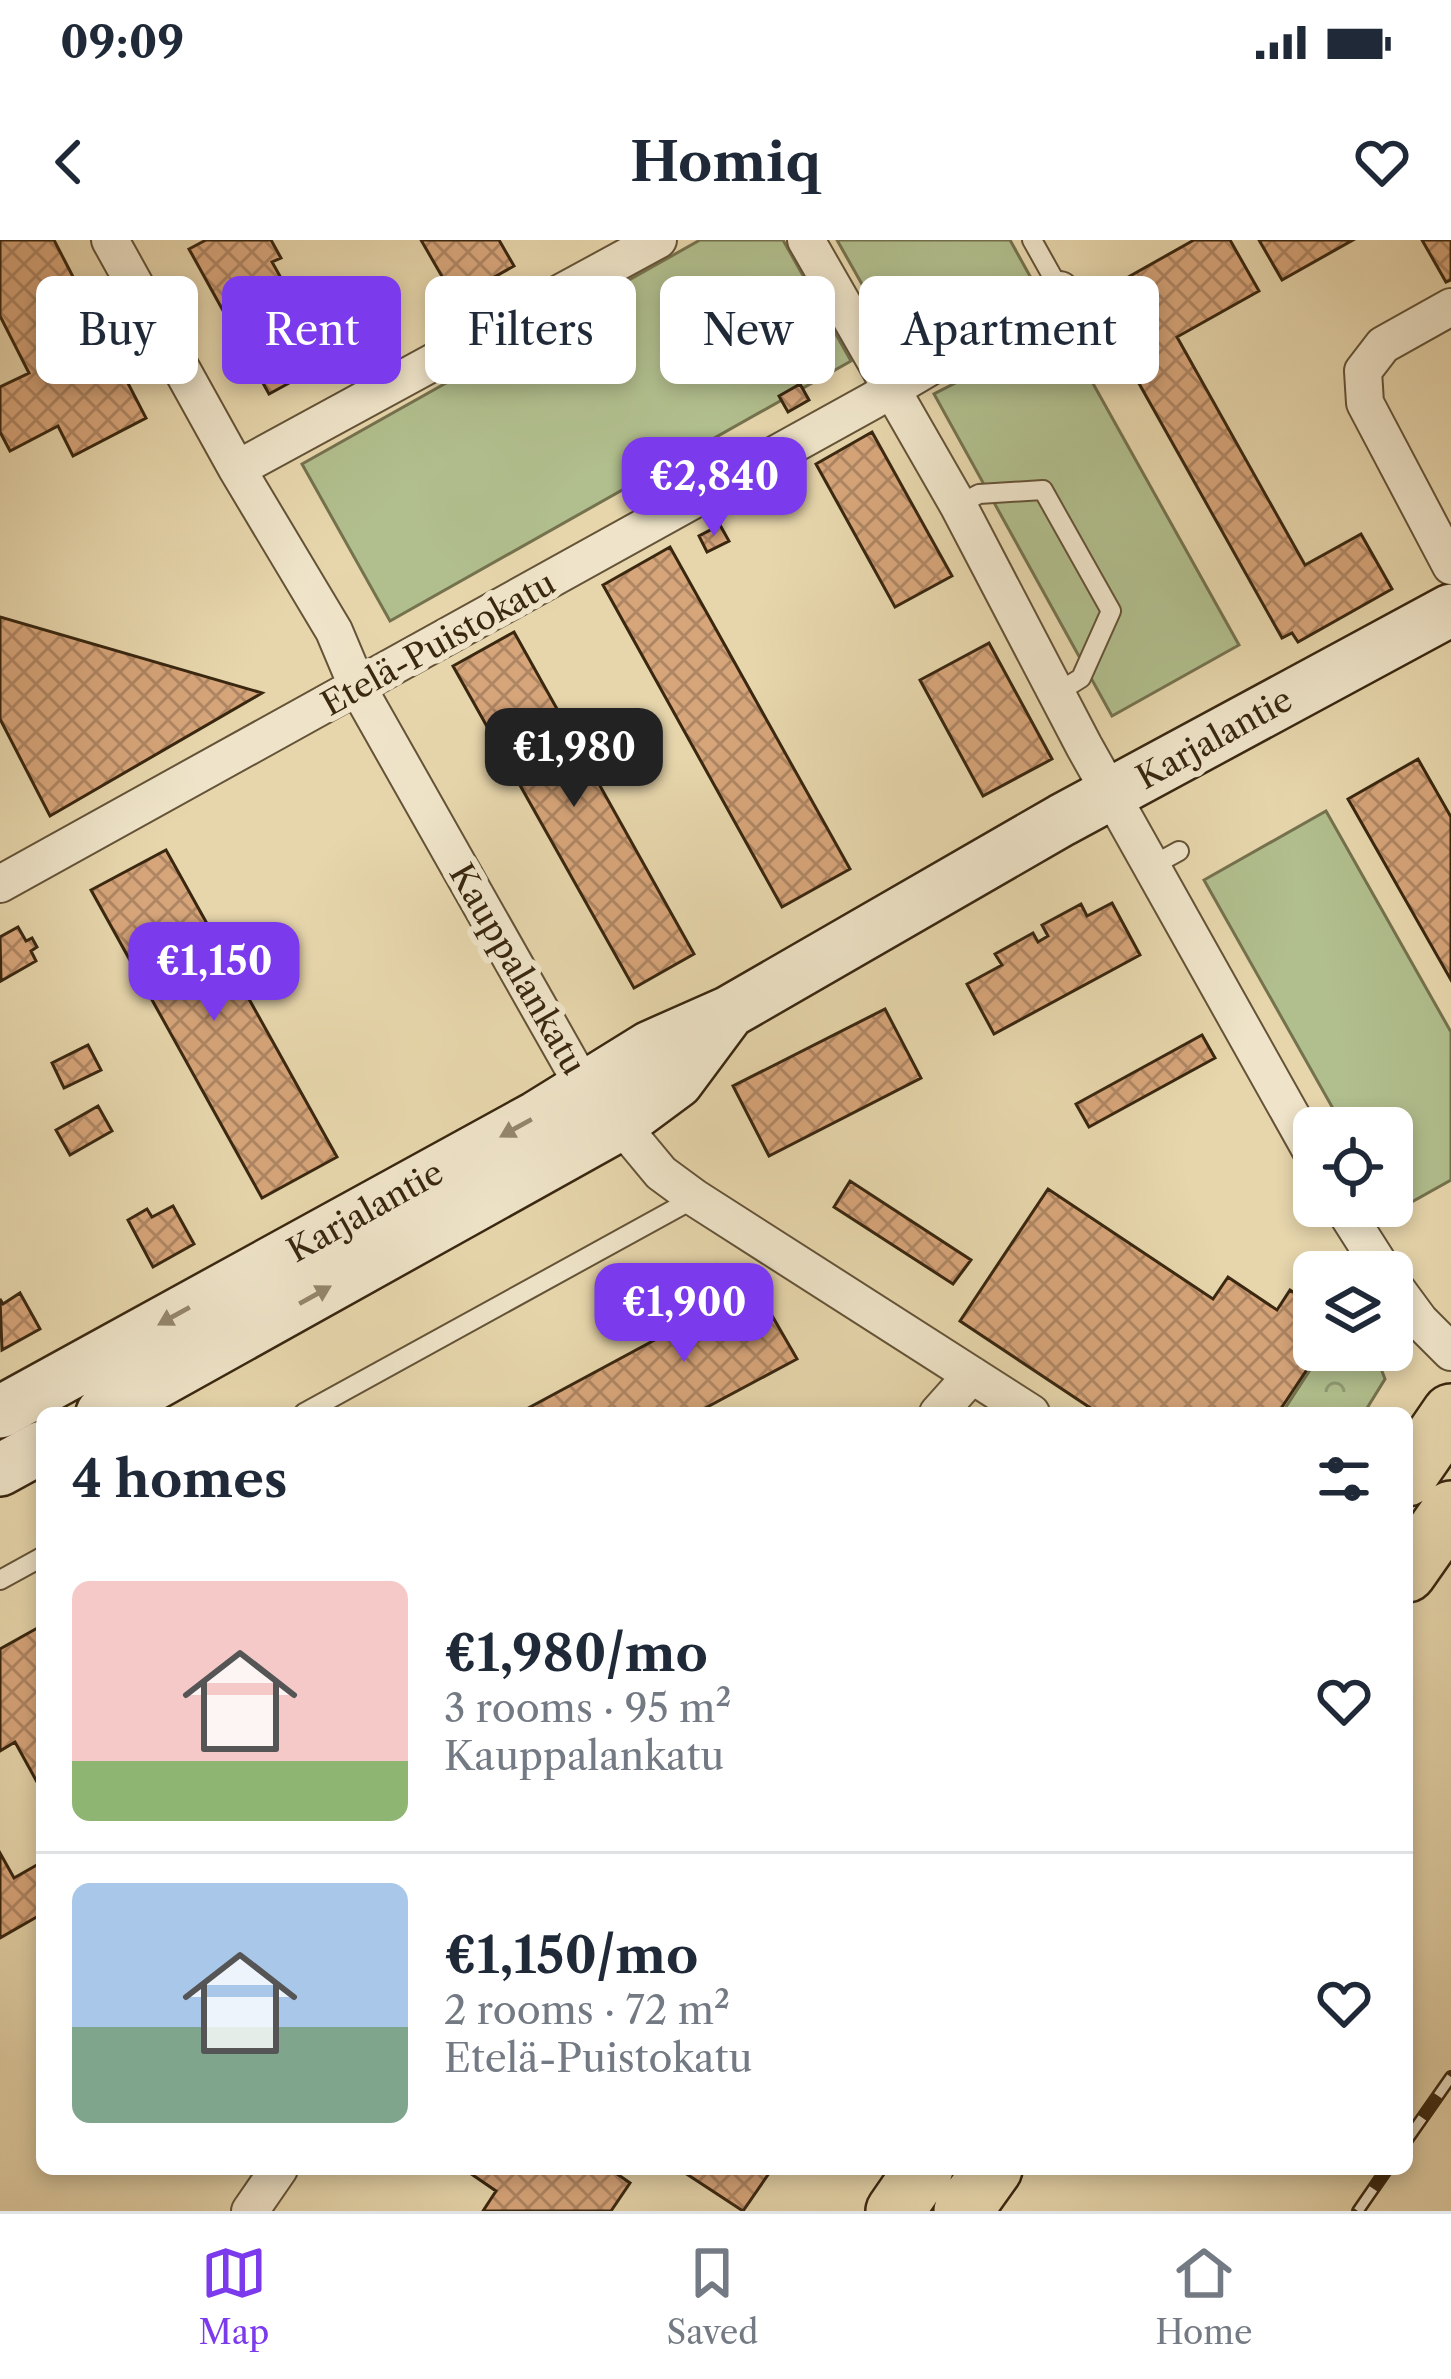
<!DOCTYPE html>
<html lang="en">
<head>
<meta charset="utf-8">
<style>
	:root { --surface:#fff; --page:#f6f6f7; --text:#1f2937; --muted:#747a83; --line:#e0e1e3; --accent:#7c3aed }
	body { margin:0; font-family:"Libre Caslon Text",serif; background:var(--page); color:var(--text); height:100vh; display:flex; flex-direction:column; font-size:45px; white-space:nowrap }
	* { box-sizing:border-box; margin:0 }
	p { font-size:39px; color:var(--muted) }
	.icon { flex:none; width:66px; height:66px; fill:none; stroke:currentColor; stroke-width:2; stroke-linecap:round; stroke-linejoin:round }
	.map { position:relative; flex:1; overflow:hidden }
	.panel { position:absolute; left:36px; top:1167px; width:1377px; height:768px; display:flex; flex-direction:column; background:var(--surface); border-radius:18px; box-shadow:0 6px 18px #0003 }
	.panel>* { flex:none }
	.banner { position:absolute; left:36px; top:36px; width:1380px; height:108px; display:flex; gap:24px }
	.controls { position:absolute; left:1293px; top:867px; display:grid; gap:24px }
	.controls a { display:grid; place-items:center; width:120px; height:120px; border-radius:18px; background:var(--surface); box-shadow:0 6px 18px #0003; font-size:60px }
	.price { position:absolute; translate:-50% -102px; padding:0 27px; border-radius:24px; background:var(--accent); color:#fff; font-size:39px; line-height:78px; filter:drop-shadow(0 3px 6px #0008) }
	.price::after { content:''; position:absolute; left:50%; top:72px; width:36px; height:27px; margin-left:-18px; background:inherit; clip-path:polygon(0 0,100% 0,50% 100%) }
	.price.active { background:#222; color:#fff }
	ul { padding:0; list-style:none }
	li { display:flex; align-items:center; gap:36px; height:300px; padding:0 36px }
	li+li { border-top:3px solid var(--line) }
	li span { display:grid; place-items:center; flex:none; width:336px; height:240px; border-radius:18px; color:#555 }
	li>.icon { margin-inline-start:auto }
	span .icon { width:144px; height:144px; fill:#fffc; stroke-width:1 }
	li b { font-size:51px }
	h2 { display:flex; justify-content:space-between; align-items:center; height:144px; padding:0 36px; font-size:51px }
	.chip { padding:0 42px; border-radius:18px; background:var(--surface); box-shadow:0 6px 18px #0003; font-size:42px; line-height:108px }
	.chip.active { background:var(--accent); color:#fff }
	.status { display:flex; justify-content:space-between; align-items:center; height:84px; padding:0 60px; background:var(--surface); direction:ltr }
	.status svg { height:33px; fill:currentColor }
	header { display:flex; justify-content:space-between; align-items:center; height:156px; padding:0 36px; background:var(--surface); font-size:54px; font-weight:700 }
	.tab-bar { display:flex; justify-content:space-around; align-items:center; height:168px; border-top:3px solid var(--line); background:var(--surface); font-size:33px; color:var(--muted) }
	.tab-bar a { display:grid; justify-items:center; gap:6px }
	.tab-bar .active { color:var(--accent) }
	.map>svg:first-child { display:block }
	.forest { fill:url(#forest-crowns); stroke:#75724e; stroke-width:3 }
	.green { fill:#b1be8d; stroke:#75724e; stroke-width:3 }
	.building { fill:url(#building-cross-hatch); stroke:#392710; stroke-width:3 }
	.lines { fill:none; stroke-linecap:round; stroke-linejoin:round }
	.service-casing { stroke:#645337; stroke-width:22 }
	.minor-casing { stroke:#645337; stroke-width:40 }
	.secondary-casing { stroke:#392710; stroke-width:56 }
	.primary-casing { stroke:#392710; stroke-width:62 }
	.service { stroke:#efe4c9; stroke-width:18 }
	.minor { stroke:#efe4c9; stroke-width:36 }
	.secondary { stroke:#efe4c9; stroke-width:51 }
	.primary { stroke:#e7d6ac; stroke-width:57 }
	.rail-casing { stroke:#392710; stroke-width:14 }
	.rail { stroke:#efe4c9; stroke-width:9; stroke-dasharray:27; stroke-linecap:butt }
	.oneway { fill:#94866c }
	.labels { text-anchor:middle; stroke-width:12; stroke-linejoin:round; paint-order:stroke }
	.street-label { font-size:33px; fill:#392710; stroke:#efe4c9 }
</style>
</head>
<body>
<div class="status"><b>09:09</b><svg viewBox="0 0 49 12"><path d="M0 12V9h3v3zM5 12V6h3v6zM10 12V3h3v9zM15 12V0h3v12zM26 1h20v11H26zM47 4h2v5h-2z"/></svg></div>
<header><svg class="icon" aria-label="back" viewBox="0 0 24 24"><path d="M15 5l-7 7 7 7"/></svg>Homiq<svg class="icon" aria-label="heart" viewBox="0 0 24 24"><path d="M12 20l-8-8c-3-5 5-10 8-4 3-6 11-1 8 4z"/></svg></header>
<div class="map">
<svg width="1451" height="1971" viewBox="0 0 1451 1971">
	<defs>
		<pattern id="forest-crowns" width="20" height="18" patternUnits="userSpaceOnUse" patternTransform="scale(3)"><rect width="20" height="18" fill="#b1be8d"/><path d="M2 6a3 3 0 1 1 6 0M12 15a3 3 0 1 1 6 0" fill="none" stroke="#919a72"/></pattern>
		<pattern id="building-cross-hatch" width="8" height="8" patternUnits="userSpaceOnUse" patternTransform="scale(3)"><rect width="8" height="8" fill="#d7a57a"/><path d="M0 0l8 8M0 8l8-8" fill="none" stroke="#af8663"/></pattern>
	</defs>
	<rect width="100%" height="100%" fill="#e7d6ac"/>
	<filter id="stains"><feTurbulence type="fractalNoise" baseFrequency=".00167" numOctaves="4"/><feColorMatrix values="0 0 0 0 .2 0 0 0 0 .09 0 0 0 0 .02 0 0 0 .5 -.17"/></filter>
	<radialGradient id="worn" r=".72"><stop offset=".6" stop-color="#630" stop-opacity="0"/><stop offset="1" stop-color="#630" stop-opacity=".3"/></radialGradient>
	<path class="forest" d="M1323,1110H1374L1385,1139L1364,1173H1282Z"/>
	<path class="green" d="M700,0H783L851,121L390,381L302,224Z
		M837,0H1010L1031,38L898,108Z
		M1062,88L1239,405L1112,476L934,154Z
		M1326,571L1451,792V940L1392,973L1388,966H1392V888H1344L1204,640Z"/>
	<path class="building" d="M0,0H54L146,178L73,216L58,186L10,211L0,192V147L29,133L0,76Z
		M206,0H271L281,18L272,22L299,70L338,49L366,101L269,154L189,9Z
		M421,0H499L514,26L455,59Z
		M1194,0H1230L1259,51L1177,97L1305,325L1361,294L1392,349L1298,402L1292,393L1282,398L1091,58Z
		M1259,0H1353L1282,40Z
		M1422,0H1451V40L1446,42Z
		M800,144L809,160L788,172L779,156Z
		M872,192L952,336L895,367L816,224Z
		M720,285L729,301L707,312L699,296Z
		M670,307L850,629L782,667L603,345Z
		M0,377L262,453L50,576L0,479Z
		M514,392L694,714L634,748L453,426Z
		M989,403L1052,519L983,556L920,440Z
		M1418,519L1451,577V740L1348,559Z
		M166,610L337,917L262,958L91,650Z
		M1112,663L1140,715L994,794L967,744L1002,725L995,714L1033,693L1038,702L1048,696L1042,685L1081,664L1087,676Z
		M18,687L26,701L32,698L37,707L31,711L36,721L1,741L0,697Z
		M885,769L921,838L769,916L733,846Z
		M1202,795L1215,818L1089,887L1076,864Z
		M88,805L101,830L64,848L52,823Z
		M98,866L112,891L70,915L56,890Z
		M850,941L971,1020L953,1044L834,967Z
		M1048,949L1213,1059L1228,1037L1277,1070L1290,1050L1314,1065V1110H1320L1278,1173H1098L960,1081Z
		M173,966L194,1004L153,1027L128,980L147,969L152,977Z
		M755,1046L797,1119L696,1173H519Z
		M20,1053L40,1089L2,1110L0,1059L3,1064Z
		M41,1386L42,1388V1551L15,1502L0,1511V1409Z
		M0,1613L14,1638L42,1622V1674L0,1698Z
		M464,1929H610L630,1943L611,1971H483L496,1951Z
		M679,1929H772L743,1971Z"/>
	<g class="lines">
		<defs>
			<path id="service" d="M1032,0L1060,50
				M958,265L979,254L1043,250L1111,371L1081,438L1057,453
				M1150,627L1179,611
				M304,1173L695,958
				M0,1340L42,1317"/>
			<path id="minor" d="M110,0L237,229L334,391L358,448L572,826L661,933L695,958L1031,1173
				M806,0L958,265L1084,506L1314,916
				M1451,67L1383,105L1363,131L1365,163L1451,326
				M237,229L658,0
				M0,644L872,161L1060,50
				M1342,966L1384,1032
				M1392,1043L1420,1081L1451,1112
				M938,1173L972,1135
				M250,1971L279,1929"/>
			<path id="secondary" d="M0,1172L537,877L650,807L729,772L1062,580L1451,370
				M102,1173L619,885L677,842L729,772
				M0,1230L42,1207"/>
			<path id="primary" d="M1407,1237L1451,1173
				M1407,1333L1451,1270
				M895,1971L924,1929
				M963,1971L993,1929"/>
		</defs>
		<use href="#service" class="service-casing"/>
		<use href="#minor" class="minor-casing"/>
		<use href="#secondary" class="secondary-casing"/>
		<use href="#primary" class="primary-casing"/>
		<use href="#service" class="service"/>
		<use href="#minor" class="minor"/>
		<use href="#secondary" class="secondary"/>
		<use href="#primary" class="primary"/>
		<defs>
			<path id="rail" d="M1407,1900L1451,1837
				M1358,1971L1387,1929"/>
		</defs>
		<use href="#rail" class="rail-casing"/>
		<use href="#rail" class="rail"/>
	</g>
	<defs><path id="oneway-solid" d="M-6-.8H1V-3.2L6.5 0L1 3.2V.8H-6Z" transform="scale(3)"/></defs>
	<g class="oneway">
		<use href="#oneway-solid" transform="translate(516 888) rotate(151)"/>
		<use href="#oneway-solid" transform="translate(315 1055) rotate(-29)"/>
		<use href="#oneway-solid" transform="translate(174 1076) rotate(151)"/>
	</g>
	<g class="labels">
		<g class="street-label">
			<text transform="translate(438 403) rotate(-29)" y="12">Etelä-Puistokatu</text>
			<text transform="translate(1214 498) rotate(-29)" y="12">Karjalantie</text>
			<text transform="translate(518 729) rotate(60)" y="12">Kauppalankatu</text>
			<text transform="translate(365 971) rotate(-29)" y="12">Karjalantie</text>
		</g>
	</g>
	<rect width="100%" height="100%" filter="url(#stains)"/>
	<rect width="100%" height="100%" fill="url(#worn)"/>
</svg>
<div class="controls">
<a><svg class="icon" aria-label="locate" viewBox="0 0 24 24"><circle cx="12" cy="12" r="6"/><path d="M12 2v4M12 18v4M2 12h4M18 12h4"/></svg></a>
<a><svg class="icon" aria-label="layers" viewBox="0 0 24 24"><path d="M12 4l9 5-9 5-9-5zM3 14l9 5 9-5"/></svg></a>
</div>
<b class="price" style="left:714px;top:299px">€2,840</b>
<b class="price active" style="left:574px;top:570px">€1,980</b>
<b class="price" style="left:214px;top:784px">€1,150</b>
<b class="price" style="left:684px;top:1125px">€1,900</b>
<div class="banner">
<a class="chip">Buy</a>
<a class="chip active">Rent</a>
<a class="chip">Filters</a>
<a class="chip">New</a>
<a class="chip">Apartment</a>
</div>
<section class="panel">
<h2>4 homes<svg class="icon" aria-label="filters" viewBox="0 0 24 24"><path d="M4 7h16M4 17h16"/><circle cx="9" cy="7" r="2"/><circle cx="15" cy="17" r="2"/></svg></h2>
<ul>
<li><span style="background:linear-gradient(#f6c9c9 75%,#8fb573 0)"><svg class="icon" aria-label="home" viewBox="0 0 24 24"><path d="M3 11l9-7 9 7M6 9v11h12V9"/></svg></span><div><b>€1,980/mo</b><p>3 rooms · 95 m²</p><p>Kauppalankatu</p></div><svg class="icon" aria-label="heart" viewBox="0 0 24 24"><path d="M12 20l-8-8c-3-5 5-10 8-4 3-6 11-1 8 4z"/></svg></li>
<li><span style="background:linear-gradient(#a9c7e8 60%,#7fa58c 0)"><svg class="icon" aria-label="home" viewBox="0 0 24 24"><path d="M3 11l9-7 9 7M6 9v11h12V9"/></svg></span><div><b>€1,150/mo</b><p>2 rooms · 72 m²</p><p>Etelä-Puistokatu</p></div><svg class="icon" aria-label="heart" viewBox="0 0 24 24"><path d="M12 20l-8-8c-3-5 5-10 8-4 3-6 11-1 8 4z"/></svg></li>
</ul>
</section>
</div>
<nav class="tab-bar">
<a class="active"><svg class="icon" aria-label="map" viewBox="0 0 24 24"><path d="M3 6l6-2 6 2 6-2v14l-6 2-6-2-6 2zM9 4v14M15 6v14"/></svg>Map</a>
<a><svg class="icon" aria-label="saved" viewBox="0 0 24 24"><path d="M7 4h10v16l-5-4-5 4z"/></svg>Saved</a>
<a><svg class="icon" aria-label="home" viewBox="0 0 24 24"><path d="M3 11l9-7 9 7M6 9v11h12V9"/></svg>Home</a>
</nav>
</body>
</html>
